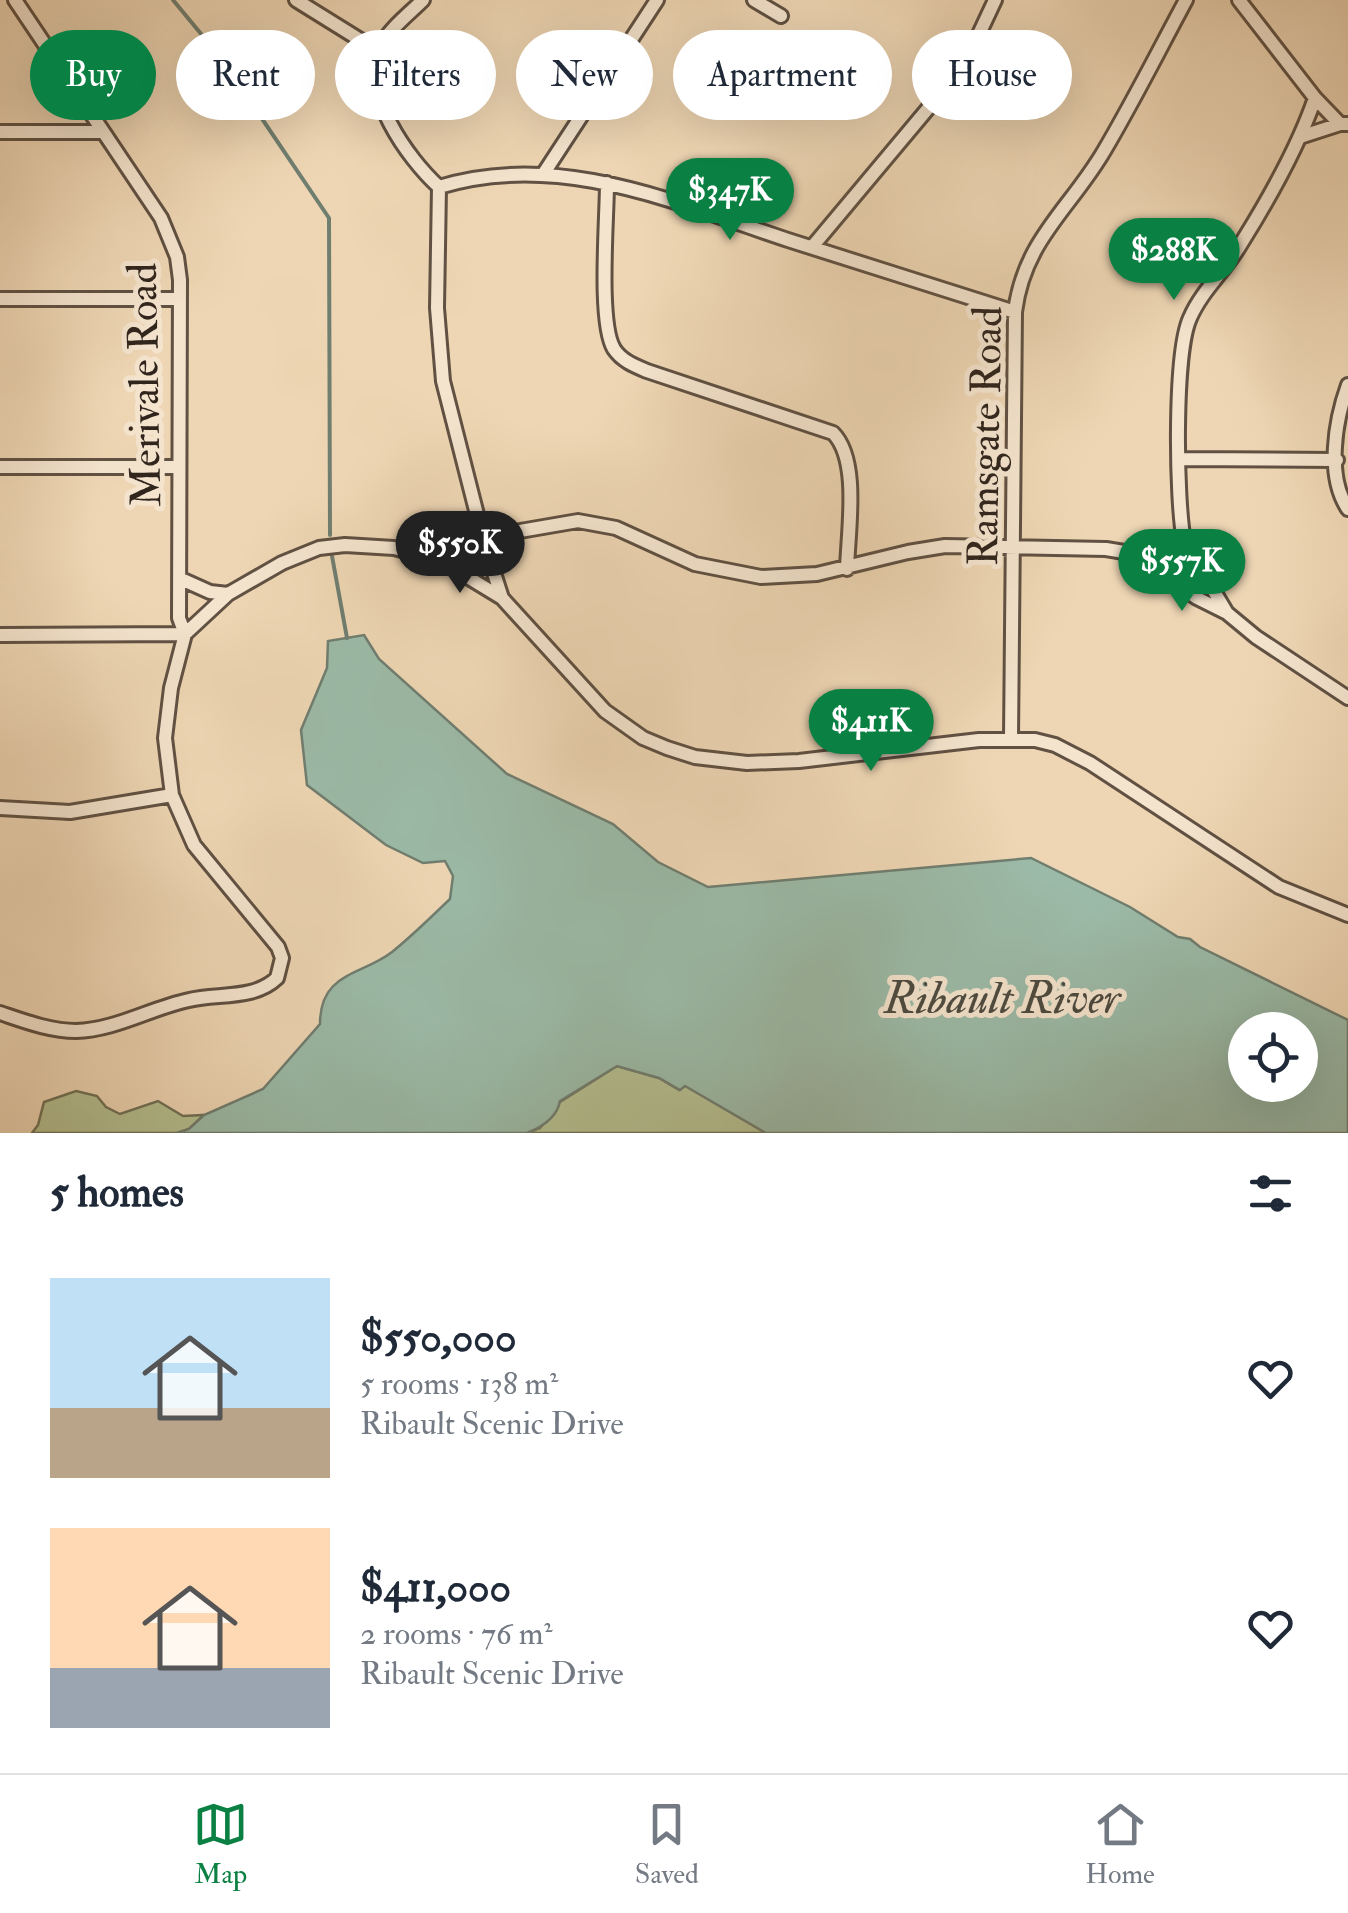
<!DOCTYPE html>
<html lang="en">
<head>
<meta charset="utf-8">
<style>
	:root { --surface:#fff; --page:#f6f6f7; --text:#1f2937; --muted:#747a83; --line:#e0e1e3; --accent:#0b8043 }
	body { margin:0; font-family:"IM FELL Double Pica",serif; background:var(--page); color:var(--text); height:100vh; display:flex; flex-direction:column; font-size:38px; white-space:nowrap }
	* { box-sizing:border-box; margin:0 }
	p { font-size:32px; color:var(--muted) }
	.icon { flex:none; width:55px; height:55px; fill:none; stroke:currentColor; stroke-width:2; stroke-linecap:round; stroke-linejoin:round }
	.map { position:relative; height:1133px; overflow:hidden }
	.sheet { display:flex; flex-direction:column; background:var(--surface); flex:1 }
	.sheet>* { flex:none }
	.guide { position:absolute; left:30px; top:30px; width:1290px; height:90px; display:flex; gap:20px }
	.tools { position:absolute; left:1228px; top:1012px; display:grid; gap:20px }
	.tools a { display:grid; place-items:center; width:90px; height:90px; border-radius:50%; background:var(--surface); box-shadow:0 10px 40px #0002; font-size:50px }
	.price { position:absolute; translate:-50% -85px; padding:0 22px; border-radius:35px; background:var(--accent); color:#fff; font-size:32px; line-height:65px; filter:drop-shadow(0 2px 5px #0008) }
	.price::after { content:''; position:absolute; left:50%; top:60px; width:30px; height:22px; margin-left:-15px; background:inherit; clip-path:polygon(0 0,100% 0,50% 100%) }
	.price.current { background:#222; color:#fff }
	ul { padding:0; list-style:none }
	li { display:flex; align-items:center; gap:30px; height:250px; padding:0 50px }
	li span { display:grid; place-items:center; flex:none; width:280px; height:200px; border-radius:0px; color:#555 }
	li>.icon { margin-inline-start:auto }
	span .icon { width:120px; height:120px; fill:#fffc; stroke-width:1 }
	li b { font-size:42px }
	h2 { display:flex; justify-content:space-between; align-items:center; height:120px; padding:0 50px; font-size:42px }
	.tag { padding:0 35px; border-radius:45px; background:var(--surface); box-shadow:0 10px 40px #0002; font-size:35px; line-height:90px }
	.tag.current { background:var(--accent); color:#fff }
	.tab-bar { display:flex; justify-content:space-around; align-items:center; height:140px; border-top:2px solid var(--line); background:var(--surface); font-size:28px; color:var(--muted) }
	.tab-bar a { display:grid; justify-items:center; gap:5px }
	.tab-bar .current { color:var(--accent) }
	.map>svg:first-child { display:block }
	.green { fill:#b4bf91; stroke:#727257; stroke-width:2.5 }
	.water { fill:#9bbaa7; stroke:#707e70; stroke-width:2.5; fill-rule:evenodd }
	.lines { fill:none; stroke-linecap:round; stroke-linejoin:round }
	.stream { stroke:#707e70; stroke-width:4 }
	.minor-casing { stroke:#605143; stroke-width:18 }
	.minor { stroke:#f4e4ce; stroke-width:12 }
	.labels { text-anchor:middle; stroke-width:10; stroke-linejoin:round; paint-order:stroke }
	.street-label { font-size:42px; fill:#30251d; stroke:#f4e4ce }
	.water-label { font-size:45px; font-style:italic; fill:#4b4a40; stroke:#f4e4ce }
</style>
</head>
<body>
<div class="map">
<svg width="1348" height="1133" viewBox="0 0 1348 1133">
	<rect width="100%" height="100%" fill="#eed6b4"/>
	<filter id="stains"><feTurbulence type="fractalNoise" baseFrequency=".002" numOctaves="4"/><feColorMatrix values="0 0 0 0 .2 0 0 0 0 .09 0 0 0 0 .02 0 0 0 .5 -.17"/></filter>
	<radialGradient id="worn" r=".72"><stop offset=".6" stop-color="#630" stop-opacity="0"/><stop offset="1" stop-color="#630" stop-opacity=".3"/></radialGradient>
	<path class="green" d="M617,1066L659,1078L679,1090L684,1085L766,1133H527L540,1128L560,1102Z
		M76,1091L97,1096L106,1107L120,1114L158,1101L183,1116L204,1115L189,1129L177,1133H32L38,1125L44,1102Z"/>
	<path class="water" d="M364,635L379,659L507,774L613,824L658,862L708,887L1031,858L1130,907L1178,937L1190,939L1200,947L1348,1020V1133H766L685,1086L680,1090L659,1078L617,1066L560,1101C557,1118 542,1127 527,1133H177L189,1129L204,1115L263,1089L320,1024C320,972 361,976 392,952C412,936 431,917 450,899L453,876L445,861L423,863L386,845L307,785L301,730L327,668L328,641ZM1300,1030V1085H1245V1030Z"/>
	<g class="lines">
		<path class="stream" d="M173,0L221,58L329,218L330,535
			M332,556L347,638"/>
		<defs>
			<path id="minor" d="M296,0L378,51
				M423,0C409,14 389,29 380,47C359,91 408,159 439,187L437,308L443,381L484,542L502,598L605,711L643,738L667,748L695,757L747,763L799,761L979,740H1035L1055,745L1090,763L1279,887L1348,915
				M754,0L781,16
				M1239,0L1315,98L1340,124H1348
				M0,132H103
				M1303,136L1340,124
				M544,173L657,0
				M607,183C607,219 598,323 614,349C622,361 635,366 647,371L833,433C860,460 848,531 847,569
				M439,187C558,150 676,203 788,240C864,264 939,288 1015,312
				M812,247L946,87L973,47L995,0
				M0,299H180
				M1348,385C1335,421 1326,476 1348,509
				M1180,459L1337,460
				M0,467H179
				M1184,541C1176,500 1174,353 1190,318C1202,290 1227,269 1242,242C1270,197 1298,148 1315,98
				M438,559L502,598
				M1160,573L1197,598L1227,613
				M181,579L210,592L228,594
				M0,635L185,634L179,618L180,280L177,257L161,218L15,0
				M1011,739L1015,312C1024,240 1070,209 1104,151C1133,102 1159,50 1186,0
				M0,808L70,812L172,795
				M0,1013C24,1021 50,1031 76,1031C115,1030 151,1008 189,1000C218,993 254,1000 277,978L282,958L278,947L194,845L172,795L165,738L171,688L185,634L228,594L282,563L319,548L345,545L394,548L438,559L520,531L578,521L616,528L695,564L761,577L817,574L908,552L945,546L1106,549L1124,552L1160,573C1176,565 1181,558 1184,541L1227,613L1256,637L1348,698"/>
		</defs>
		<use href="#minor" class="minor-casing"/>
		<use href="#minor" class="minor"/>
	</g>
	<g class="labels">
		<g class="street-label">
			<text transform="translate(143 385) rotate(-91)" y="15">Merivale Road</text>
			<text transform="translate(984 436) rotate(-89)" y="15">Ramsgate Road</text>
		</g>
		<g class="water-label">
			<text x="1002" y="1013">Ribault River</text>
		</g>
	</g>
	<rect width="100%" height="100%" filter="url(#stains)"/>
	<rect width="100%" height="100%" fill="url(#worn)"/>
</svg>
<div class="tools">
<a><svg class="icon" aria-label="locate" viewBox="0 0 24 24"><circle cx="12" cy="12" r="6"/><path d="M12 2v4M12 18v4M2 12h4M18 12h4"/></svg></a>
</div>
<b class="price" style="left:730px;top:243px">$347K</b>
<b class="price" style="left:1174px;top:303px">$288K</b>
<b class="price current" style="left:460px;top:596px">$550K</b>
<b class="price" style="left:1182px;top:614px">$557K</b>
<b class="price" style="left:871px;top:774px">$411K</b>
<div class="guide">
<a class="tag current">Buy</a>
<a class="tag">Rent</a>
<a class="tag">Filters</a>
<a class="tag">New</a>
<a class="tag">Apartment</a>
<a class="tag">House</a>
</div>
</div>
<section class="sheet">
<h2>5 homes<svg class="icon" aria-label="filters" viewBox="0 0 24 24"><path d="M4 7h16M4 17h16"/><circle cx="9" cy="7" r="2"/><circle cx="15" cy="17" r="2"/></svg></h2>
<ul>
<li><span style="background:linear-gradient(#bfe0f5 65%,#b9a48a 0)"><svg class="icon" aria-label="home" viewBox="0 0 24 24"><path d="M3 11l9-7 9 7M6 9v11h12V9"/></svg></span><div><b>$550,000</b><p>5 rooms · 138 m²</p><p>Ribault Scenic Drive</p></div><svg class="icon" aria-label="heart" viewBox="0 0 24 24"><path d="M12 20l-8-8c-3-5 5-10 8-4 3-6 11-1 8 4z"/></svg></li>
<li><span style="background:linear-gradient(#ffd9b3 70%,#9aa5b1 0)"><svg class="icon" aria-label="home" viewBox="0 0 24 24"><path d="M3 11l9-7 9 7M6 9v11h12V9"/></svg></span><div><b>$411,000</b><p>2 rooms · 76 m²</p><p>Ribault Scenic Drive</p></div><svg class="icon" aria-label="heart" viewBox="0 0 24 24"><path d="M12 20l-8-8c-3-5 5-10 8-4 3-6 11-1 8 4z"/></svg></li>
</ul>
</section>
<nav class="tab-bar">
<a class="current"><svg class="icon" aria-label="map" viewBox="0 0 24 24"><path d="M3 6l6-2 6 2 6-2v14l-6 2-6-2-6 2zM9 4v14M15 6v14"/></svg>Map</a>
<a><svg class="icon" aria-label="saved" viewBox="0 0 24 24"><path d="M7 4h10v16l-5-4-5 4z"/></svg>Saved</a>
<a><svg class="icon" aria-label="home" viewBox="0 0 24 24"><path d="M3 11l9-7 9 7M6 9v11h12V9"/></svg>Home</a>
</nav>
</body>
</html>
